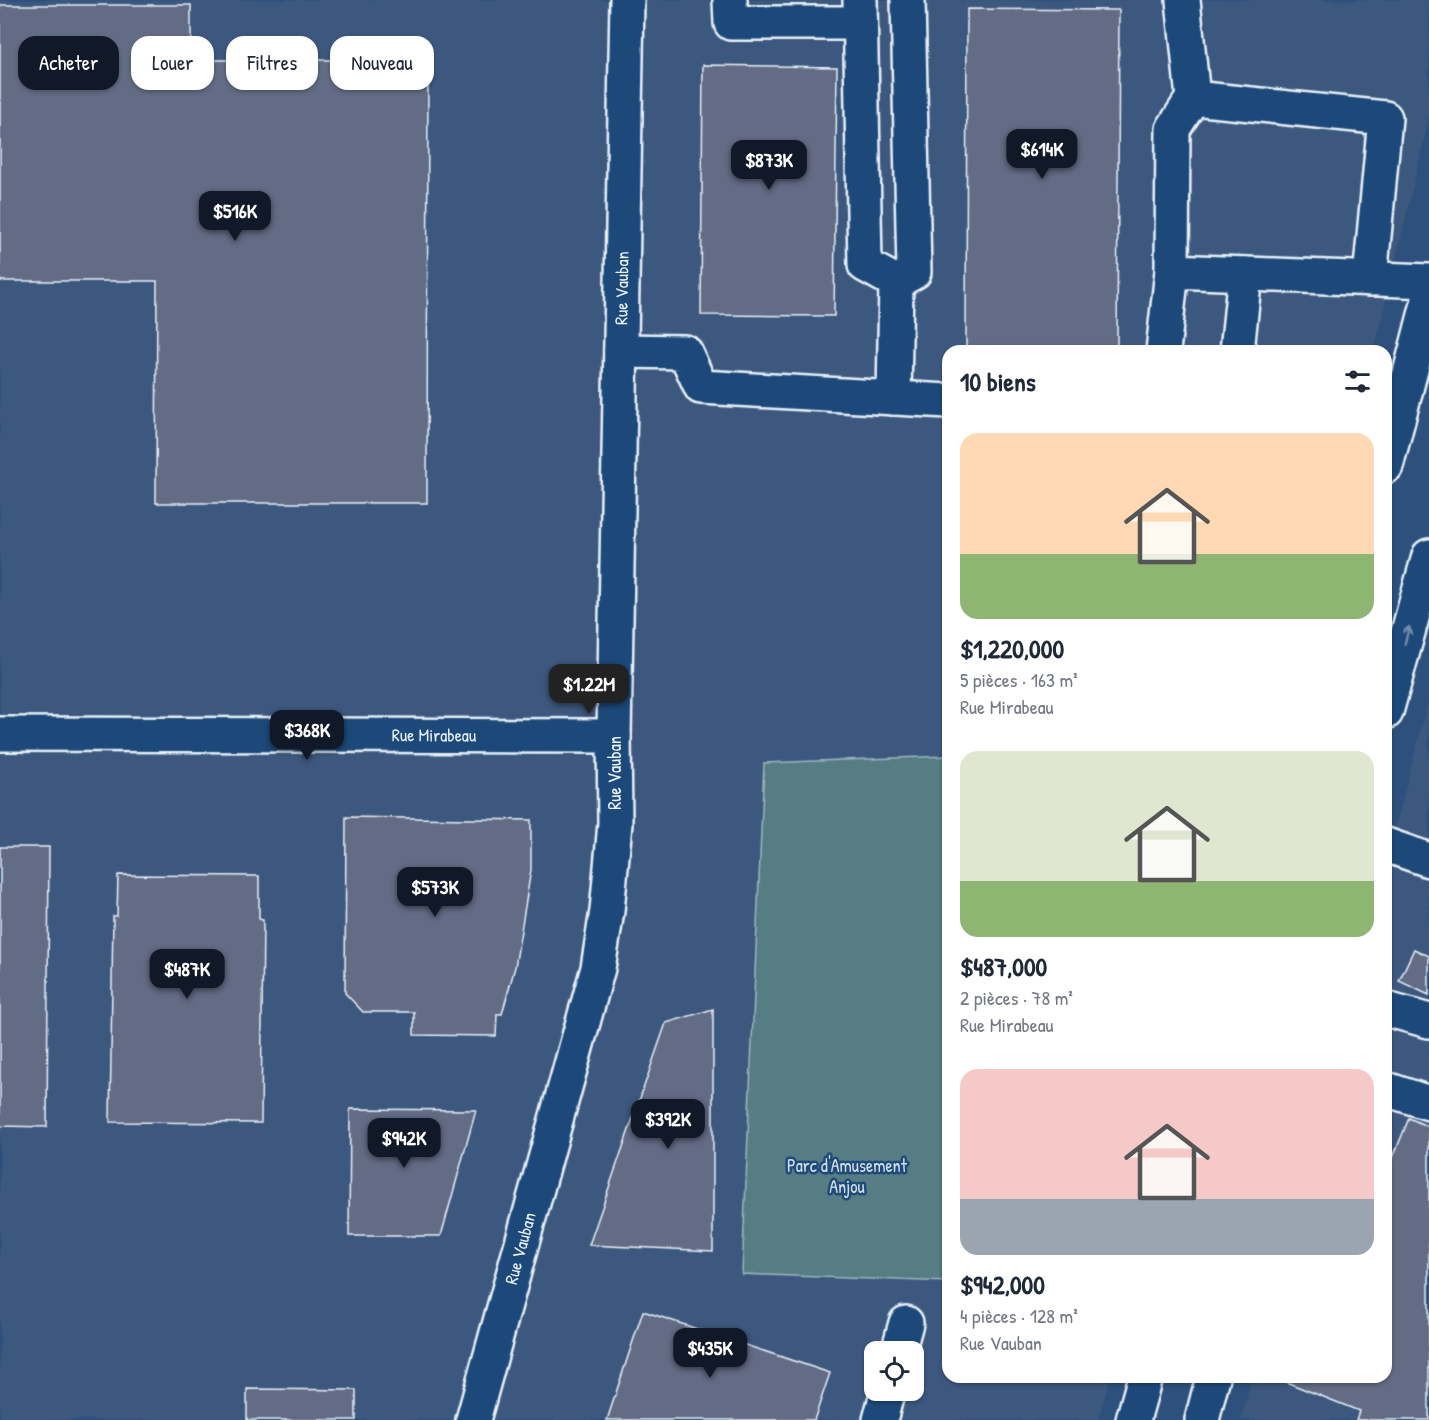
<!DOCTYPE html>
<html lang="fr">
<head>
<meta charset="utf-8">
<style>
	:root { --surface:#fff; --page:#f6f6f7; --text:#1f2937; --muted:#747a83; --accent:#111827 }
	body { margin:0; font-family:"Patrick Hand",sans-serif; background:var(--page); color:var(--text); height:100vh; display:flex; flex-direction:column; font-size:22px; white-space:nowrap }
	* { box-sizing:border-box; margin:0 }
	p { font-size:20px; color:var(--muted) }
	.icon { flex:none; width:33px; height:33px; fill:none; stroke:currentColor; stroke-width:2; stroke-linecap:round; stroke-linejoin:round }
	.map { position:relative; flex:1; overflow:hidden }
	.sheet { position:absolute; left:942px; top:345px; width:450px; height:1038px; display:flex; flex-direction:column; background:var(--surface); border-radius:18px; box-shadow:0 2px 4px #0004 }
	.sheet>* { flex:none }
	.guide { position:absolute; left:18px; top:36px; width:570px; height:54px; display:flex; gap:12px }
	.fabs { position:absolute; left:864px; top:1341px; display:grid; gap:12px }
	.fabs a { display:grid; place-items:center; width:60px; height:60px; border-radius:12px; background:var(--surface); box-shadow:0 2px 4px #0004; font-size:30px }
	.price { position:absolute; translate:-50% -51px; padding:0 14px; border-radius:12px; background:var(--accent); color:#fff; font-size:20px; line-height:39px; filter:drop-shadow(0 2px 3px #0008) }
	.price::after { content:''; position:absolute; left:50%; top:36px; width:18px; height:14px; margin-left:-9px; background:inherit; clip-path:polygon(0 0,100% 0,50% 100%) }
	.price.selected { background:#222; color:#fff }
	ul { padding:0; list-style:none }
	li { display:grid; align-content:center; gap:12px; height:318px; padding:0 18px }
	li span { display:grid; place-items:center; height:186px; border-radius:18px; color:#555 }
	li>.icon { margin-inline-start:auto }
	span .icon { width:108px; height:108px; fill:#fffc; stroke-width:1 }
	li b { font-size:26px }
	h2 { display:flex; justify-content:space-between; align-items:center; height:72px; padding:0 18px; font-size:26px }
	.tag { padding:0 21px; border-radius:18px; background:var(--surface); box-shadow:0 2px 4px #0004; font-size:21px; line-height:54px }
	.tag.selected { background:var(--accent); color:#fff }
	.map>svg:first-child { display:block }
	.built { fill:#3e597f; fill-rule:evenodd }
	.green { fill:#567d83; stroke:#9fb7be; stroke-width:1.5 }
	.building { fill:#646c85; stroke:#e8f1f8; stroke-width:1.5 }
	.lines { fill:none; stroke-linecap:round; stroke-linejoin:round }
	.minor-casing { stroke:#e8f1f8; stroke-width:38 }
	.major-casing { stroke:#e8f1f8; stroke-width:38 }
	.minor { stroke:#1f4a7a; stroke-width:33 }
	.major { stroke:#1f4a7a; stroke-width:33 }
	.oneway { stroke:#6f8dac }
	.labels { text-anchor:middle; stroke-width:5; stroke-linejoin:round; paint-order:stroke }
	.street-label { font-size:18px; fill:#e8f1f8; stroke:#1f4a7a }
	.park-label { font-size:18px; fill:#d2e0e6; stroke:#1f4a7a }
</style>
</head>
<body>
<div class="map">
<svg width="1429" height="1420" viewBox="0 0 1429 1420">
	<rect width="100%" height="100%" fill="#2d517c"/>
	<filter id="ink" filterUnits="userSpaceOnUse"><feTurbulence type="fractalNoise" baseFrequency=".0167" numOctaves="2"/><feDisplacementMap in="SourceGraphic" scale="12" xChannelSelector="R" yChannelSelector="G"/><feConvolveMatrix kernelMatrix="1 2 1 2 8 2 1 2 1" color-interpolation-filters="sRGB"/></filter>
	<g filter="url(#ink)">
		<path class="built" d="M0,0H1429V118L1374,351H948V756L764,763L742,1274L948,1282V1377H1110L1098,1420H0ZM874,1352H914V1390H874Z
			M1429,698V1420H1241L1252,1377H1386V863Z"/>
		<path class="green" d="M948,756V1282L742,1274L764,763Z"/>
		<path class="building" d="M0,5H191V60H428L427,503H156L157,281H0Z
			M967,9L1119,10L1117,351H966Z
			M703,65L837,67L834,316L701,315Z
			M346,817L531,820V870L515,967L502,1014H497L496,1036L414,1035V1012H363L345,993Z
			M0,847H49L47,1127L0,1126Z
			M118,875L259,876V919L263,920L261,1123L110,1122L113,916H117Z
			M1414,949L1429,956V995L1399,981Z
			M713,1009V1251L589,1245L666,1023Z
			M350,1109L476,1110L441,1236H349Z
			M1409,1118L1429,1127V1420H1356L1359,1411L1276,1378L1386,1377V1175Z
			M643,1311L830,1373L814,1420H607Z
			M247,1389L356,1390V1420H247Z"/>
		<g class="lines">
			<defs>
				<g id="minor">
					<path d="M730,0L731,23H860"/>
					<path d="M860,0L865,265L896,282L894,398"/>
					<path d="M1183,0L1193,98L1173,129L1172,271L1429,281"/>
					<path d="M1193,98L1385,118L1370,279"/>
					<path d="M896,282L914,272L908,0"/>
					<path d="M621,351L685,352L701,387L948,401"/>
					<path d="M1163,351L1172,271"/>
					<path d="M1237,351L1245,274"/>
					<path id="s1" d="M0,734L614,736"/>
					<path d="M1386,845L1429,860"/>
					<path d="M1386,1009L1429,1021"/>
					<path d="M1386,1089L1429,1103"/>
					<path d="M898,1352L906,1323"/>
					<path id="s2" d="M473,1420L598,968L607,911L615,823L614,736L627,0"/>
					<path d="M880,1420L888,1390"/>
				</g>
				<path id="major" d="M1386,466L1429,300
					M1386,712L1429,556
					M1133,1420L1145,1377
					M1202,1420L1213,1377"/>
			</defs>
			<use href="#minor" class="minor-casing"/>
			<use href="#major" class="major-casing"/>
			<use href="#minor" class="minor"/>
			<use href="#major" class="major"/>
		</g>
		<defs><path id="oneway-shaft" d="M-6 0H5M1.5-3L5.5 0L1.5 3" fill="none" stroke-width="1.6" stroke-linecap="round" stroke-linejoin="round" transform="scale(1.5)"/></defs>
		<use class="oneway" href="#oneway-shaft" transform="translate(1407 635) rotate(-75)"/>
	</g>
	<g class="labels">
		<g class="street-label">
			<text dy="6" stroke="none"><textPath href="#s2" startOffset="1150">Rue Vauban</textPath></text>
			<text dy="6" stroke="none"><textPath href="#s1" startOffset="434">Rue Mirabeau</textPath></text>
			<text transform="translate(615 773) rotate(-90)" y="6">Rue Vauban</text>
			<text dy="6" stroke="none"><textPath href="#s2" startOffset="178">Rue Vauban</textPath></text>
		</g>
		<g class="park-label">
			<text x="847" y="1172">Parc d'Amusement<tspan x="847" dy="21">Anjou</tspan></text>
		</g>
	</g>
</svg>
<div class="fabs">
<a><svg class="icon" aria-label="locate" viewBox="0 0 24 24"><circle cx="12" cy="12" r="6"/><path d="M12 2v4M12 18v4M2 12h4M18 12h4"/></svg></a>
</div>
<b class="price" style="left:1042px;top:180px">$614K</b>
<b class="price" style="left:769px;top:191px">$873K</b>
<b class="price" style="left:235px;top:242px">$516K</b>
<b class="price selected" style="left:589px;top:715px">$1.22M</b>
<b class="price" style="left:307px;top:761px">$368K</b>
<b class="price" style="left:435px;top:918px">$573K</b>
<b class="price" style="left:187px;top:1000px">$487K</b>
<b class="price" style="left:668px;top:1150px">$392K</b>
<b class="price" style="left:404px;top:1169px">$942K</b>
<b class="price" style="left:710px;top:1379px">$435K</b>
<div class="guide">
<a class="tag selected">Acheter</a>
<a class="tag">Louer</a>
<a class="tag">Filtres</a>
<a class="tag">Nouveau</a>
</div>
<section class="sheet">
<h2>10 biens<svg class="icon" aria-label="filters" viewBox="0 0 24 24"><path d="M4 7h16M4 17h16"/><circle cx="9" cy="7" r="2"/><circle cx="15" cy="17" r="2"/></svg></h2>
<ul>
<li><span style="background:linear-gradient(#ffd9b3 65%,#8fb573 0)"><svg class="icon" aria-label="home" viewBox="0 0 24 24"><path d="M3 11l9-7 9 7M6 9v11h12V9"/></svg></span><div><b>$1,220,000</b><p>5 pièces · 163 m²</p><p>Rue Mirabeau</p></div></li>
<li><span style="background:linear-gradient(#dfe7d0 70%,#8fb573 0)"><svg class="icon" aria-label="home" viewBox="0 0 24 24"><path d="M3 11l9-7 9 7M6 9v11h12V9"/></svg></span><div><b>$487,000</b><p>2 pièces · 78 m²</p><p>Rue Mirabeau</p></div></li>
<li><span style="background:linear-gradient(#f6c9c9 70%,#9aa5b1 0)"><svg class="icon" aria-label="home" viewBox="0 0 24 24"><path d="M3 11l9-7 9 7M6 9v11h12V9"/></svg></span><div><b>$942,000</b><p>4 pièces · 128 m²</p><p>Rue Vauban</p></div></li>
</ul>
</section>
</div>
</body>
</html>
